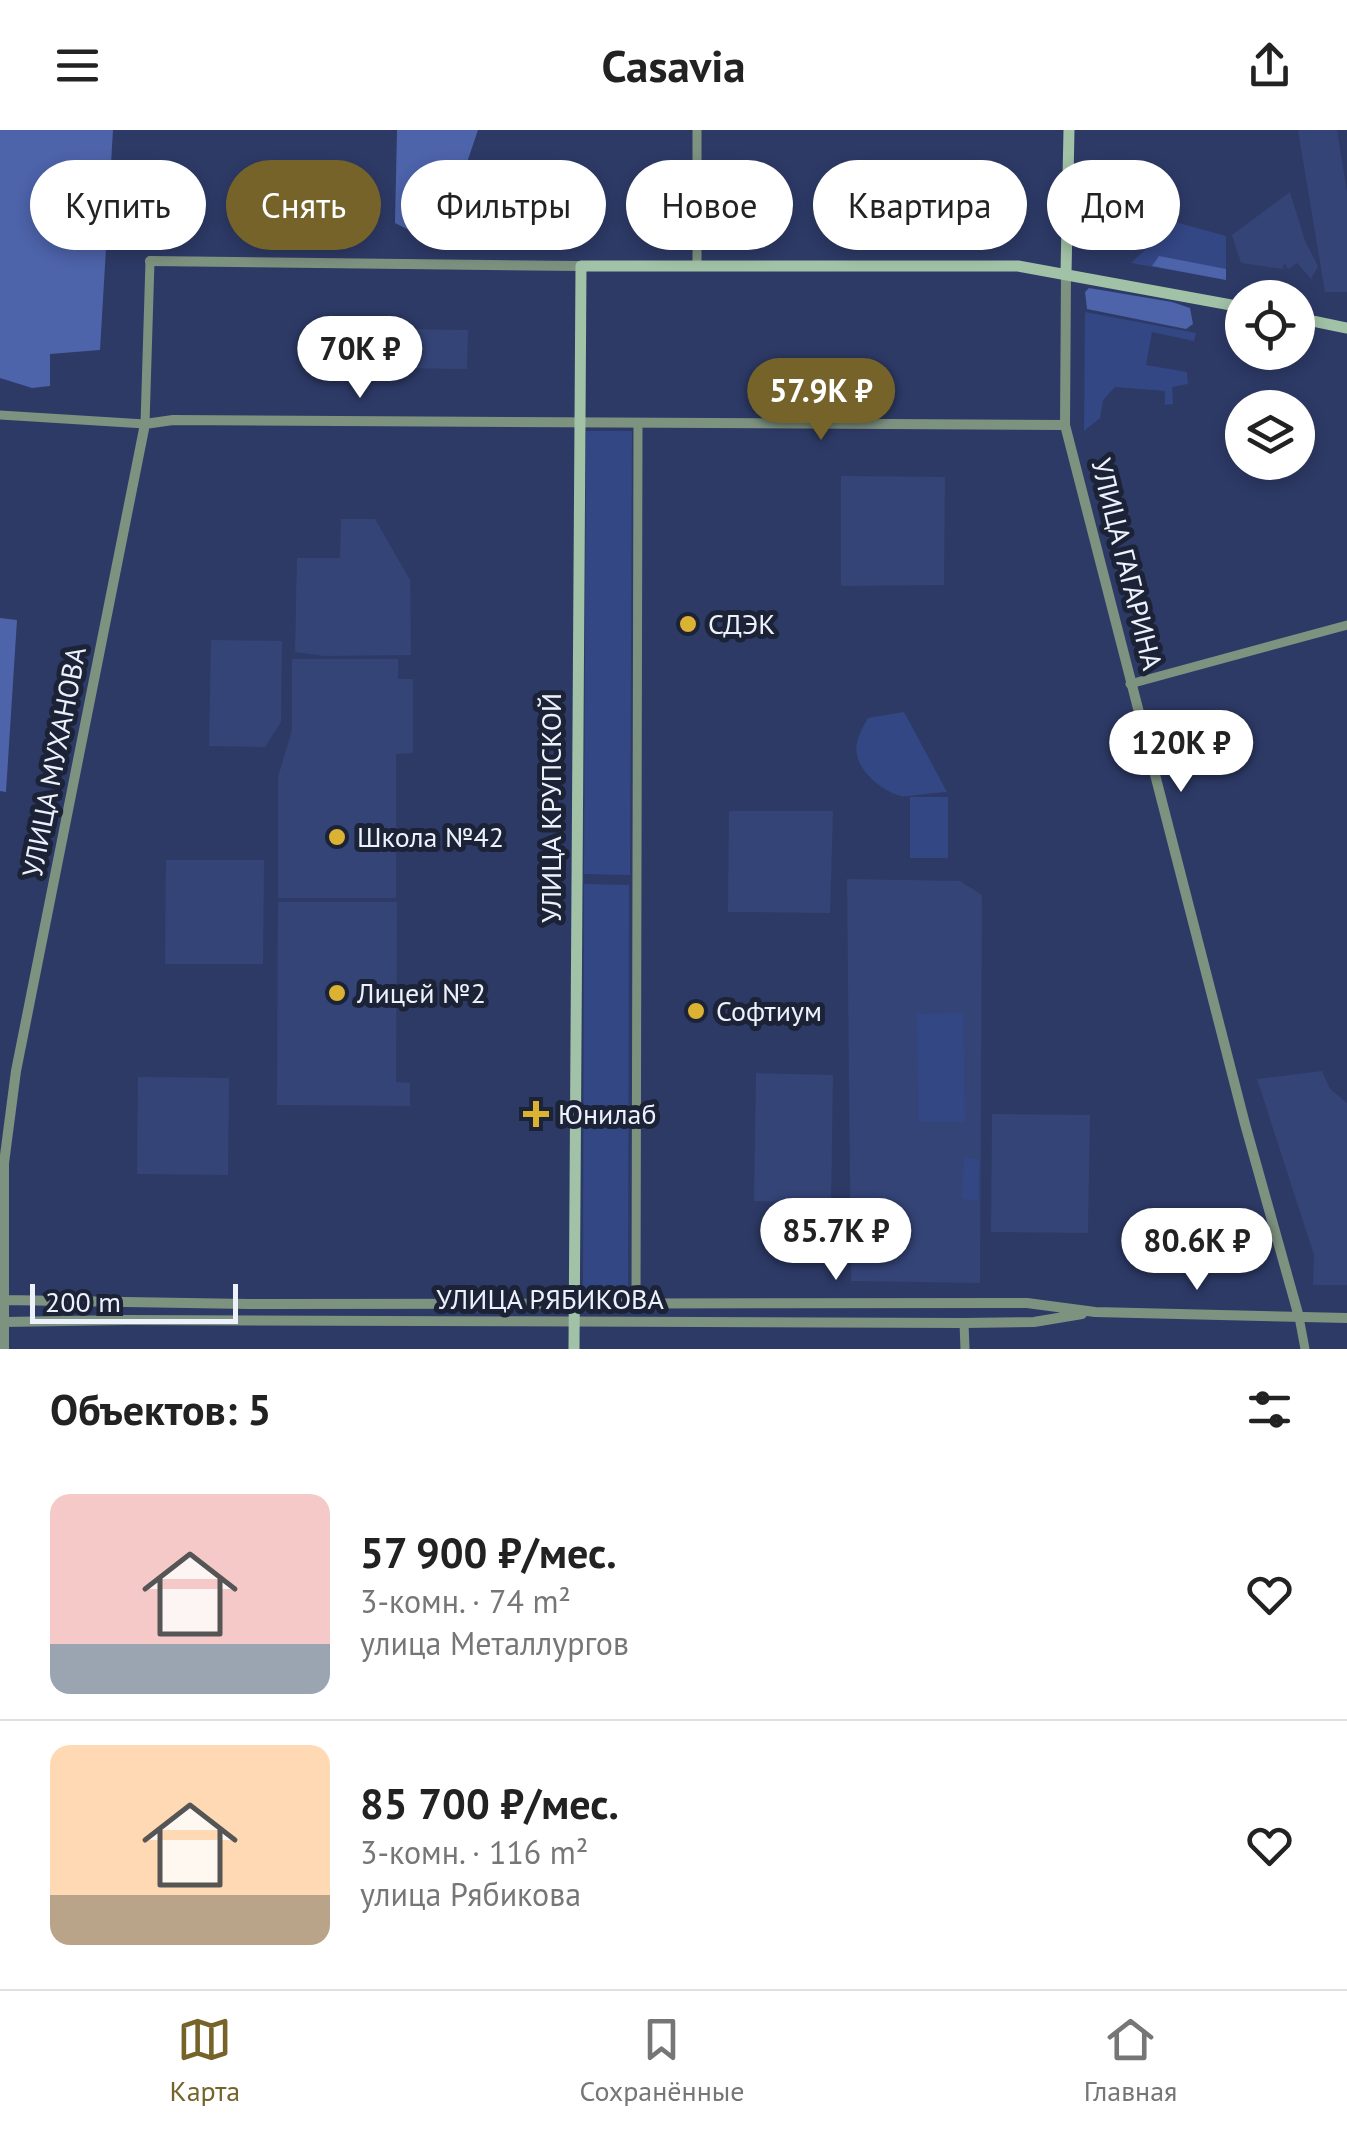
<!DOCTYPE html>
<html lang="ru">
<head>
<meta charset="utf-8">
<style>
	:root { --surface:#fff; --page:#f2f2f2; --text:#222; --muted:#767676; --line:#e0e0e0; --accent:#76632a }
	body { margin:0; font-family:"PT Sans",sans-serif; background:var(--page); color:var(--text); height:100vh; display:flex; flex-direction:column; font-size:38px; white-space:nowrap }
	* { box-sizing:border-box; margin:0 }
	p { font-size:32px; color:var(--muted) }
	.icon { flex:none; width:55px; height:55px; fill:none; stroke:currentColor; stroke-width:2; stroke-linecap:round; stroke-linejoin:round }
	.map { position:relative; height:1219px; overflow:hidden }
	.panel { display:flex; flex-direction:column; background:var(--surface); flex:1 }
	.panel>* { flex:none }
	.top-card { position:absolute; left:30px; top:30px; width:1288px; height:90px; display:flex; gap:20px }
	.buttons { position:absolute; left:1225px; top:150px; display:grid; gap:20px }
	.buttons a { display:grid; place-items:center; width:90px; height:90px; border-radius:50%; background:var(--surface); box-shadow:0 5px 15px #0003; font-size:50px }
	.scale { position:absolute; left:30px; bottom:25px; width:208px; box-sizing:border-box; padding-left:10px; border:5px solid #edf1fc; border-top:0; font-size:28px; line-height:35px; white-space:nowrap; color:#edf1fc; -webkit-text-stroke:8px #1c2337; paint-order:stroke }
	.price { position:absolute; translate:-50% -85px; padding:0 22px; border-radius:35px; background:#fff; color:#222; font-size:32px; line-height:65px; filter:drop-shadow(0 2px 5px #0008) }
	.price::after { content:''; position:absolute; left:50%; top:60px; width:30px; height:22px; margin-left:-15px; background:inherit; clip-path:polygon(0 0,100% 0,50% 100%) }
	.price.on { background:var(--accent); color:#fff }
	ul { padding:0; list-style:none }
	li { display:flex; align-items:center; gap:30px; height:250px; padding:0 50px }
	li+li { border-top:2px solid var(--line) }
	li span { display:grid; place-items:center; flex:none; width:280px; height:200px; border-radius:20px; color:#555 }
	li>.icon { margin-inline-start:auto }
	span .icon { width:120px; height:120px; fill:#fffc; stroke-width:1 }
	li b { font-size:42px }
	h2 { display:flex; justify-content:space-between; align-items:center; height:120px; padding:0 50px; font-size:42px }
	.pill { padding:0 35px; border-radius:45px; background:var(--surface); box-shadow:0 5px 15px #0003; font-size:35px; line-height:90px }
	.pill.on { background:var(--accent); color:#fff }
	header { display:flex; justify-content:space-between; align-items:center; height:130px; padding:0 50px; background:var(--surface); font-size:45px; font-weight:700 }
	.dock { display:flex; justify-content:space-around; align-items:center; height:140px; border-top:2px solid var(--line); background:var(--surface); font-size:28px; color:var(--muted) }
	.dock a { display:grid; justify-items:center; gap:5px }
	.dock .on { color:var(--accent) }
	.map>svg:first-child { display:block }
	.built { fill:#344477 }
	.green { fill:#344785 }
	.forest { fill:#4d63aa }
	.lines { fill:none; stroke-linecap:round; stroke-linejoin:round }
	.minor { stroke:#7e9280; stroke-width:9 }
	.tertiary { stroke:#7e9280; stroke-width:10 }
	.secondary { stroke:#a1c2a6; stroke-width:11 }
	.poi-dot { fill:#dcb233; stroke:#1c2337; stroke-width:4 }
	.labels { text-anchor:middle; stroke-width:10; stroke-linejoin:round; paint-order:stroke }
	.street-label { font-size:28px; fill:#edf1fc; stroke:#1c2337 }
	.poi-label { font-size:28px; fill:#edf1fc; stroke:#1c2337; text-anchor:start }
</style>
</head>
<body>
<header><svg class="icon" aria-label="menu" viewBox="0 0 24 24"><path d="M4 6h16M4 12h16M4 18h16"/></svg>Casavia<svg class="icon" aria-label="share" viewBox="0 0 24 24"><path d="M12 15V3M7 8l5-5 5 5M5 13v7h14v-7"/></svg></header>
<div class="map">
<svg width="1347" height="1219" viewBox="0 0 1347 1219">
	<rect width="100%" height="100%" fill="#2d3a66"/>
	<path class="built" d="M1298,0H1337L1347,62V162H1325Z
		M1290,62L1305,111L1318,136L1311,149L1297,133L1288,139L1284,133L1283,139L1241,133L1232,105Z
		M389,199L468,200L467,239L389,238Z
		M841,346L945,347L944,455L841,456Z
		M341,389H375L410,450L411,525L324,526L295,522L297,428H340Z
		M211,510L282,511L281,592L265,617L209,616Z
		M292,529H398V549H413V623L396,624V768H278V647L292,600Z
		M729,681H833L830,783L728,782Z
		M166,730H264L263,834H165Z
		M847,749L960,751L982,765L980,1153L851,1151Z
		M278,772H397L396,952L410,953V976L277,975Z
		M1322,941L1330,959L1347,973V1155H1313L1314,1125L1257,949Z
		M756,943L833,945L831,1073L754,1071Z
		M138,947L229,948L228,1045L137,1044Z
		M992,984L1090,985L1088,1103L991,1102Z"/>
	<path class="green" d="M1175,92L1226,106V150L1131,133Z
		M1085,182L1196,203L1194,211L1152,202L1146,235L1187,242L1188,254L1172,257L1173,274L1165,275V261L1115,257L1103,270L1100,288L1084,301Z
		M586,301H632L630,745L584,744Z
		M904,582L947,662C936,662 910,667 901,666C884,662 860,643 857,625C854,612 862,599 868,588Z
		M910,667H948V728H910Z
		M584,754L629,755L628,1166H583Z
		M963,883L965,992H919L917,884Z
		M964,1027L979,1030L978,1071L962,1068Z"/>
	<path class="forest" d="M0,0H113L100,220L50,224V256L32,258L0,248Z
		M397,0H478L439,115L395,93Z
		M1159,126L1226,139V150L1152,136Z
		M1089,158L1172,172L1190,178L1193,194L1186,199L1087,179L1085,162Z
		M0,488L17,490L6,662L0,661Z"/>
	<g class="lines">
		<path class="minor" d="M697,0V134
			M0,285L145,294L150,131
			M1130,554L1347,495
			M636,1172L638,293
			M1299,1187L1305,1219
			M964,1193L965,1219"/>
		<path class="tertiary" d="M150,131L581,136
			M1066,143L1065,295L1245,994L1299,1187
			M4,1170L248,1174L1027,1173L1095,1182L1347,1188
			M4,1192L126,1190L964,1193L1034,1192L1082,1184
			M4,1219V1033L16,941L145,294L173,290L1065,295"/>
		<path class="secondary" d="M1066,143L1069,0
			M1298,188L1347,198
			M574,1219L581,136H1018L1242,177"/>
	</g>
	<g class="poi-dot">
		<circle cx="688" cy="494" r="10"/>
		<circle cx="337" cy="707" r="10"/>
		<circle cx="337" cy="863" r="10"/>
		<circle cx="696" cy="881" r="10"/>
		<path d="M531 969h10v10h10v10h-10v10h-10v-10h-10v-10h10z"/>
	</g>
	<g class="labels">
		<g class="street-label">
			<text transform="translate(1127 434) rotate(76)" y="10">УЛИЦА ГАГАРИНА</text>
			<text transform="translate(54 632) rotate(-79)" y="10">УЛИЦА МУХАНОВА</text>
			<text transform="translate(551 678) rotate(-90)" y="10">УЛИЦА КРУПСКОЙ</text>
			<text x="550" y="1179">УЛИЦА РЯБИКОВА</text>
		</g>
		<g class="poi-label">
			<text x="708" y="504">СДЭК</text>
			<text x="357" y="717">Школа №42</text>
			<text x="357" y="873">Лицей №2</text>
			<text x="716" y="891">Софтиум</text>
			<text x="558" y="994">Юнилаб</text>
		</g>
	</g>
</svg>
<div class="buttons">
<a><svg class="icon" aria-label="locate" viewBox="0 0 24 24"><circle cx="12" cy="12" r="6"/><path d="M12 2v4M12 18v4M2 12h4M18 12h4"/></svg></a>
<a><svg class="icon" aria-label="layers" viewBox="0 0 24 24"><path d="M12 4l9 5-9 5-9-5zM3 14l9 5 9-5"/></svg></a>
</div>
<div class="scale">200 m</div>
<b class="price" style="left:360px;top:271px">70K ₽</b>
<b class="price on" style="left:821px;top:313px">57.9K ₽</b>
<b class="price" style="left:1181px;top:665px">120K ₽</b>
<b class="price" style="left:836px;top:1153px">85.7K ₽</b>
<b class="price" style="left:1197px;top:1163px">80.6K ₽</b>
<div class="top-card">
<a class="pill">Купить</a>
<a class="pill on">Снять</a>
<a class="pill">Фильтры</a>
<a class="pill">Новое</a>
<a class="pill">Квартира</a>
<a class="pill">Дом</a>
</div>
</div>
<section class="panel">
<h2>Объектов: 5<svg class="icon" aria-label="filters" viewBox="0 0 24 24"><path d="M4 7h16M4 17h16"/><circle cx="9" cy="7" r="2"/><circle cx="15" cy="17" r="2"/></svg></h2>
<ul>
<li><span style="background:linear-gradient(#f6c9c9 75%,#9aa5b1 0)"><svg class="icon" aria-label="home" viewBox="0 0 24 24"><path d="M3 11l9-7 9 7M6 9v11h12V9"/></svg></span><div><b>57 900 ₽/мес.</b><p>3-комн. · 74 m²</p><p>улица Металлургов</p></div><svg class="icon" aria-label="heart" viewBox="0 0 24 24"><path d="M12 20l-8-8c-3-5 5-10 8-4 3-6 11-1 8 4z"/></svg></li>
<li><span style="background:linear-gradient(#ffd9b3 75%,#b9a48a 0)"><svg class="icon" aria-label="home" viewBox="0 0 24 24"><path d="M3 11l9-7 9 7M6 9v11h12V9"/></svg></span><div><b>85 700 ₽/мес.</b><p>3-комн. · 116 m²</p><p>улица Рябикова</p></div><svg class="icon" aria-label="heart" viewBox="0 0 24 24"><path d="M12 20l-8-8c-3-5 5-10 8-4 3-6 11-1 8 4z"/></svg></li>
</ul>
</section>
<nav class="dock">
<a class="on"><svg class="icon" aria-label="map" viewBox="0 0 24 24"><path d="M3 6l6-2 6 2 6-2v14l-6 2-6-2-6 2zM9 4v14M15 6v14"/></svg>Карта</a>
<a><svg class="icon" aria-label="saved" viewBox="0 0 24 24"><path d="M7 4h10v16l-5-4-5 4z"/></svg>Сохранённые</a>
<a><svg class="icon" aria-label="home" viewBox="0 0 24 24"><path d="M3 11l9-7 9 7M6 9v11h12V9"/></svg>Главная</a>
</nav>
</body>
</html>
